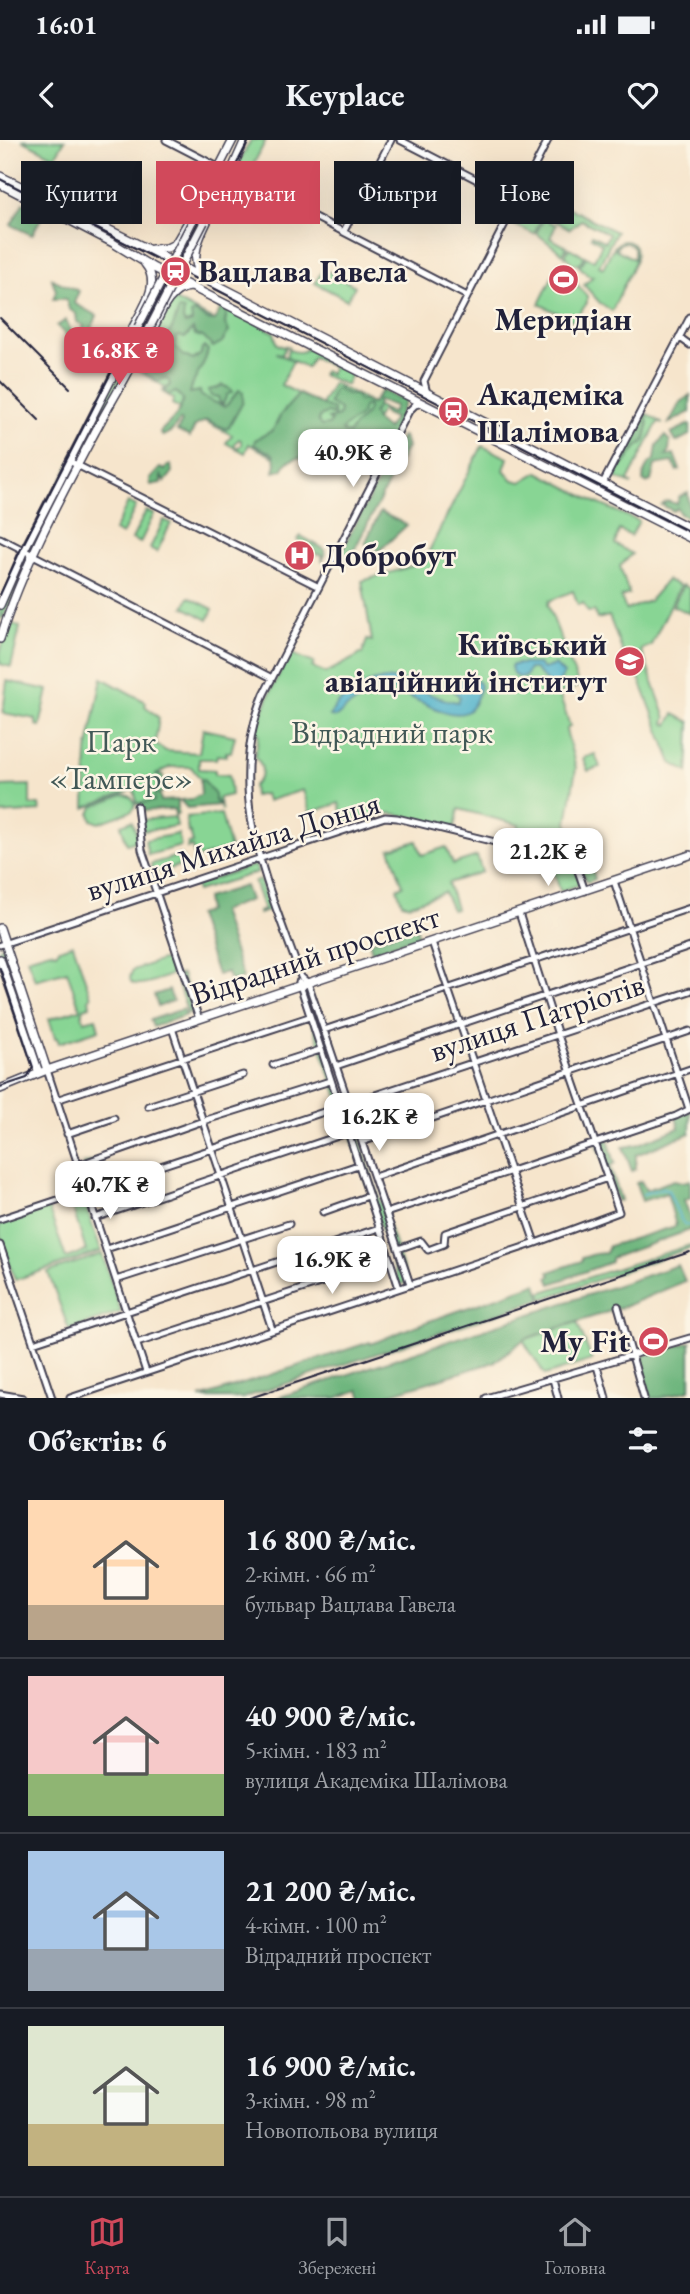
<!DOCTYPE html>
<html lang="uk">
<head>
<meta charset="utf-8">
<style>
	:root { --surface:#171b24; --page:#242831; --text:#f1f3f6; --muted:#9ea1a6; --line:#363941; --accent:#d1495b }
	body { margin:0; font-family:"EB Garamond",serif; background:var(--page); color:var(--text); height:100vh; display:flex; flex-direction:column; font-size:26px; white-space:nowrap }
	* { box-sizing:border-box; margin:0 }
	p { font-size:23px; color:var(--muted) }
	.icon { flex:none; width:38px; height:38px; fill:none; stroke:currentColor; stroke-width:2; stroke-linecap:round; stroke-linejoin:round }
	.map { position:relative; height:1258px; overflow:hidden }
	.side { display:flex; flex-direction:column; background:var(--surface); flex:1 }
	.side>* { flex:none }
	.guide { position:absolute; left:21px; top:21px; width:649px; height:63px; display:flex; gap:14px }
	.price { position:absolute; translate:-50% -60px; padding:0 16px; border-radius:14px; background:#fff; color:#222; font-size:23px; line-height:46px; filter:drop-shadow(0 2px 4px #0008) }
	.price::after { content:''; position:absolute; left:50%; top:42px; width:21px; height:16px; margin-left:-10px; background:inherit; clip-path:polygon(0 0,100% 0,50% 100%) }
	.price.current { background:var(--accent); color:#fff }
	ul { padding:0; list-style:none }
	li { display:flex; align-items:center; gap:21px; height:175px; padding:0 28px }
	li+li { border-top:2px solid var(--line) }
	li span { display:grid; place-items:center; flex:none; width:196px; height:140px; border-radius:0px; color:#555 }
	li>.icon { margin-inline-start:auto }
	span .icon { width:84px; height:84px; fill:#fffc; stroke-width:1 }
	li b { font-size:30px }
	h2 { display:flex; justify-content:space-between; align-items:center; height:84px; padding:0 28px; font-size:30px }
	.tag { padding:0 24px; border-radius:0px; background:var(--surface); box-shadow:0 7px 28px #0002; font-size:24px; line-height:63px }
	.tag.current { background:var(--accent); color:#fff }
	.status { display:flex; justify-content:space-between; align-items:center; height:49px; padding:0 35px; background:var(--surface); direction:ltr }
	.status svg { height:19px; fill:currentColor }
	header { display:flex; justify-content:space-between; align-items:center; height:91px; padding:0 28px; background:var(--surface); font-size:32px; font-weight:700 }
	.menu { display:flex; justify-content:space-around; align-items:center; height:98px; border-top:2px solid var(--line); background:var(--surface); font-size:19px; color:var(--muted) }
	.menu a { display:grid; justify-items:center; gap:4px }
	.menu .current { color:var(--accent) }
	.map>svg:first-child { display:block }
	.green { fill:#88d594; stroke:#557c68; stroke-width:2; fill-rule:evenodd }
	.forest { fill:#6eb67e; stroke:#486c5c; stroke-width:2; fill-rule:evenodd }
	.water { fill:#4cb1cb; stroke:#376a83; stroke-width:2 }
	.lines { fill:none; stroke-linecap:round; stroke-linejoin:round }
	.stream { stroke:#4cb1cb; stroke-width:2 }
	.minor-casing { stroke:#423f51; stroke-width:9 }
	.major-casing { stroke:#423f51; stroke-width:10 }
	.minor { stroke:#fff; stroke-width:5 }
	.major { stroke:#fff; stroke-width:7 }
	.tram { stroke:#22223b; stroke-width:2 }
	.rail { stroke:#22223b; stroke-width:2 }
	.major-bridge-casing { stroke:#423f51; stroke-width:10; stroke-linecap:butt }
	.major-bridge { stroke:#fff; stroke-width:7 }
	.labels { text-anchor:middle; stroke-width:5; stroke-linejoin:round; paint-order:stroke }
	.poi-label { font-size:32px; font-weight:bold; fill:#22223b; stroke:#fcf5e5; text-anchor:start }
	.park-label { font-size:32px; fill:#415856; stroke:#fcf5e5 }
	.street-label { font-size:32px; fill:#22223b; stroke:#fcf5e5 }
</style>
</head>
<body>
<div class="status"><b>16:01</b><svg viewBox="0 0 49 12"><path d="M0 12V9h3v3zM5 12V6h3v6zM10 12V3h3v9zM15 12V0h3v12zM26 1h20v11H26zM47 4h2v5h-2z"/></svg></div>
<header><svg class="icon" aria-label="back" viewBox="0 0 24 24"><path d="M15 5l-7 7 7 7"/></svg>Keyplace<svg class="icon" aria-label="heart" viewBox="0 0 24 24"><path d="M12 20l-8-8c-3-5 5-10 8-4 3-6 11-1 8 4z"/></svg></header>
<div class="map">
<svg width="690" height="1258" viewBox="0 0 690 1258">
	<rect width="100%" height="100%" fill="#fcf5e5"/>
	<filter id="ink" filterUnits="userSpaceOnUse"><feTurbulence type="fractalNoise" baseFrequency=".0143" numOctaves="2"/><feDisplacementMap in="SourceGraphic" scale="14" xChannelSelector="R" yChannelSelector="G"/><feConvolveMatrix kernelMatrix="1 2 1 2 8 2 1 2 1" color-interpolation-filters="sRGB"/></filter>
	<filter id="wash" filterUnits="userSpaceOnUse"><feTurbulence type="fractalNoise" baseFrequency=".00686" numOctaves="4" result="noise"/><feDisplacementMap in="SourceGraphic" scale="28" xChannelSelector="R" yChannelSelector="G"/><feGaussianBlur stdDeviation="1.57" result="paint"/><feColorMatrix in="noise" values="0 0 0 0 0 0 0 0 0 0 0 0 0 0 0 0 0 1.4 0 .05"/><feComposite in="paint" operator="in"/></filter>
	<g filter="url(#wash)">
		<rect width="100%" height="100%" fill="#f6e5cc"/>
		<path class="green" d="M22,0H65L55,17Z
			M251,0H266L247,37L234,31Z
			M553,60L616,92L599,126L603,128C610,114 617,91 635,106L636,119L612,171L600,163L584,145L593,136L588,135L578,125L582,124L586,117L594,120L602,104L591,97L592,95L605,102L609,94L581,80L570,89L545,75ZM621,103H628L634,107V119L615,109Z
			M523,65L542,77L534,94L512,84Z
			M544,79L556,85L550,98L567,107L563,114L536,93Z
			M569,108L585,116L580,123L574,124L565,116Z
			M559,123L587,156V163L574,181L539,164Z
			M323,129L355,146L347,160L315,143Z
			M173,159L213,180L218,178L222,170L211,160L274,192L277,204L284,207L287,205L282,214L276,213L293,221L281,245L321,265L333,243L382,268L373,286L388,294L368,334L353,326L345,341L297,317L283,322L249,304L245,313L236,308L241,305V300L239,299L235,303V308L226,303L232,295L172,264L174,259L162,252L165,247L137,230Z
			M289,206V210C295,212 302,214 307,208L352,232L346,245L322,235L324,231L330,234L333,227L313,217L307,228L286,217Z
			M118,231L125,235L33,409L28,406Z
			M646,273L663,284L658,282L628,341L632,344L614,337L637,307L644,302L648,286Z
			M482,306L508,318L504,330L513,340L521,342L538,332L597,363L639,381L631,396L619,390L615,404L632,414L620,426L629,454L621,457L626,470L649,461L667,440L680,446L651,505L641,510L666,578L664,583L668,585L674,574L690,582L688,632L672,623L632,520L626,521L609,476L597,479L594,471L588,472L583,463L578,465L573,451L549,461L548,465L579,546L559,554L570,586L566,590L576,628L567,683L576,706L572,712L566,710L563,715L515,702L519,685L459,669L455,687L391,673L345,686L339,663L310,673L303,650L267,661L265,654L254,656L253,646C264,638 265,626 255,617L259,594L256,593V589L272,548L290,513L314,523L312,527L326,533L358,516L360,513L362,514L367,500L372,501L362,441L423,423Z
			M128,362L136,366L122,395L114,391Z
			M146,371L154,374L140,403L132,399Z
			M164,380L171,383L157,412L150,408Z
			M24,414L29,417L3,478L0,479V468Z
			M683,445L690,449V474L673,466Z
			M189,457L213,469L208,480L184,467Z
			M9,482L20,487L11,527L0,524V513Z
			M102,538L146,562L145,566L159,578L155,604L166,611L199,613L203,589L235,596L231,612H226V616L217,615L216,619H199V629L215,630V634L229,635L231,655L218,658L222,671L220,665L215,661V657L191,627H170L155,635H163L162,653L155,654V661L137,664L134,649L85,668L87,612Z
			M7,541L48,550L40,586L36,585V579L3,573Z
			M595,614L600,627L588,631L583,618Z
			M30,645V665H39L40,671L0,674V646Z
			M123,655C133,655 138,663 132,671L99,683L92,680L90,674L93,667Z
			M221,674L230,709L195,718L192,707L187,708L188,704L193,703L190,692H188L186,677Z
			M175,677L177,686L143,691L141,680Z
			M132,681L139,700L127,704L121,685Z
			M178,694L181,706L148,715L145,700Z
			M417,701L422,715L446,707L453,724L477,716L482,732L448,743L456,769L452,770L444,752L409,765L402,763L397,748L403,746L390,709Z
			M584,704L595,739L587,742L581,729L586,722Z
			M181,715L184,724L153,734L151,724Z
			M549,715C570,721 573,723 582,744L560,751Z
			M255,725L258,732L197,751L195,745Z
			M260,740L270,770L259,774L258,772L264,770L254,742Z
			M73,804L91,857L89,858L90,866L84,868L82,875L84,881L96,878L99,890L59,903L57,898H55L49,879L80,869L67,831L35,840L27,818L50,811L56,813L59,809Z
			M4,807L43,926L41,928L38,927L0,813V808Z
			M162,820C171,820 175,828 170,835C161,839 119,856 133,830Z
			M313,864L346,959L343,963H340L306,866Z
			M344,966L349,968L407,1140L403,1144L399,1143L342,968Z
			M93,1021L100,1041L90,1044L83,1024Z
			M82,1055L101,1111L15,1140L0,1095V1083L48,1067L66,1118L86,1111L70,1059Z
			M690,1105V1108L542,1159L540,1153Z
			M102,1114L121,1172L69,1190L48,1132Z
			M577,1182L592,1220L545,1235L523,1200Z"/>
		<path class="forest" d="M23,63L44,73L32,95L11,85Z
			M52,139L79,151L74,163L97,176L90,192L102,206L96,220H92L84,214L87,209L74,204L57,186L66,180L72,193L81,192L84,186L77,182L76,174L69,169L66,159H53L56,151Z
			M222,167L227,171L225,184L229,191L222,202L213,207L203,197L195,195L193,189L185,198L179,196L176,197L175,206L182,215L193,220L201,214L202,208L205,207L208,210C205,227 193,237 190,253L200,251L201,256L225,267L239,250L243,252V262L229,287L226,289L207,280L195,286L190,297L177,291L182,282L180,280L172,291L163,296L160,292C169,282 181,274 183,259L176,252L169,255L164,252L170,245L169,241L165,238L158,241L144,233L148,225L145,217L150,210H154L172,189L179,169L184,170L183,180L185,184L192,182L191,174L194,172L210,181L214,180Z
			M222,245L231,249L232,252L227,255L223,264L220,263L218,257L211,256L208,250L218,248Z
			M336,248L347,254L356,255L359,261L363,260L372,264L382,250L397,258L403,256L407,258L400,274L401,277L371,338L367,337L362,328L358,327V317L346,337L342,339L337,334L339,326L336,325L331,331L329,328L333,316L318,309L312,319L305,315L287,322L282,330L274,332L276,323L273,314L254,305L255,300L273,290L281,274L299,254L333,270L334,275L327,273L320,276L318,281L321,286L329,285L331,281L328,279L339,276L340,270L329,263L333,251ZM378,260L395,266L392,273L383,269V273L394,278L387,289L376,280L373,273L377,268ZM368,265C368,277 360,278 354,286C352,289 351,292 348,294L343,292L342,289L361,275L364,266Z
			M690,255V272L669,283L680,263Z
			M644,271L646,273L648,286L644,302L637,307L614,337L613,334Z
			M690,284V295L676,302L671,293Z
			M402,296L404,297L407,307L347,424L337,419Z
			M665,296L670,301L669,311L666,316L674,314L680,330L677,331L672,322L655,325L651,341L646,343L643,341C643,332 647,324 655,319L657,305Z
			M168,325H171L172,333L165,342L161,336V343L150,345V339L160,328L165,330Z
			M688,353L690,378L680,374L677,368L673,371L662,365L667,361L677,364L679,357Z
			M380,372L407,385L379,411L365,403Z
			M301,396L324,409L325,415L322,422L323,416L316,414L310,418V410L297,400Z
			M203,639L215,655V661L220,665L187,668L180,660L192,659L201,654L200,641Z
			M154,653H159L161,661L178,660V674L175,675L174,669L141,671L139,663L154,661Z
			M245,746L250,760L221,771L243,838L234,841L229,839L227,832L217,835L197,775L208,771L206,758Z
			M416,786L419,796L372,812L369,802Z
			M182,834L195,872L188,874L175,836Z
			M169,850L173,861L158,867L154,855Z
			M183,869L186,875L153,887L150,880Z
			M690,969V993L636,1015V1029L632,1031L623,1007L636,1005L679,988L676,976Z
			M608,999L615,1023L610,1026L621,1060L617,1061L597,1004Z
			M674,1040L683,1042L690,1040V1058L684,1060L690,1077V1090L611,1118V1122L551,1144L548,1137L551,1135L549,1132L582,1121V1118L595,1114L606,1113L609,1106L676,1086L667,1053L642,1061L636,1043L641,1041L646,1050Z
			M678,1125L685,1141L626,1166L525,1199L494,1222L377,1258H362L359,1250L336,1258H277Z
			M535,1144H537L542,1159L243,1258H200L370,1202L371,1204L415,1186Z
			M690,1202V1250L660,1258H651L639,1217Z"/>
		<path class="water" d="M516,524H538L543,529L555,525L564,534L557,546L552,548L535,529H529L525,537C516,539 512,535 511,526Z
			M467,536L478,542L480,546C478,554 476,565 468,571C449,584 404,549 383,547L348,567L336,577L330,576C335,564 345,556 356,550C406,521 412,557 458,562L460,557L454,551V546Z"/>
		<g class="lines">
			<path class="stream" d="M643,1054L663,1048L668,1050L680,1078L685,1085H690"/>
		</g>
	</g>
	<g filter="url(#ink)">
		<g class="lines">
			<defs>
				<path id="minor" d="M166,0L467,156
					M400,0L516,60
					M344,91L391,0
					M679,197L690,205
					M427,253L424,241L548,0
					M71,322L319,447
					M603,343L690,177
					M0,398L272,538
					M137,666L142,710L199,879
					M614,741L689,969
					M432,802L535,1103
					M0,805L385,677L397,678L565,719L577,728L585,751
					M299,842L399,1148
					M172,888L272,1189
					M324,890L690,768
					M273,925L320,910
					M336,926L690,807
					M47,930L146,1232
					M56,960L309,877
					M148,966L243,935
					M67,994L114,978
					M362,1002L690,891
					M78,1025L203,981L330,941
					M374,1037L690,929
					M323,1072L368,1056
					M386,1073L676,976L690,969
					M95,1078L347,993
					M0,1079L690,851
					M0,1105L52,1258
					M106,1109L358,1025
					M398,1109L421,1101L428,1110L444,1104L445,1093L608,1038
					M116,1140L289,1084
					M410,1144L308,843L301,837C268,743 223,653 264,554L409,271L415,265L423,263
					M618,1166L644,1258
					M33,1203L379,1088
					M137,1203L390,1120
					M597,1226L606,1258
					M553,1239L558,1258
					M0,1254L23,1258
					M70,1258L533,1104L619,1072L558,895L519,773
					M486,1258L690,1198"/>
				<path id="major" d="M0,36L142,106L690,388
					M211,43L233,0
					M0,44L113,103L154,128L690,398
					M221,54L245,0
					M152,109L167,108L175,104L212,41
					M203,137C182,114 212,77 221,53
					M132,189C142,169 162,144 145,124
					M148,200C158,182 166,148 191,147
					M0,465L24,410L138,187
					M0,499C24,423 63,352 101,281C117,251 136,223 148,191
					M0,788L47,930
					M0,819L39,933
					M0,949L47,930L690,715"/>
			</defs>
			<use href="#minor" class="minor-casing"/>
			<use href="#major" class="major-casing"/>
			<use href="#minor" class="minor"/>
			<use href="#major" class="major"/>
			<path class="tram" d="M0,39L690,392
				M0,455L21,409L111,233L126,222L217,46L233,31L249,0
				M0,828L33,927L27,938L0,947"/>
			<path class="rail" d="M0,178L70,248
				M0,241L39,280
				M250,1258L690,1112"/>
			<defs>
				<path id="major-bridge" d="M138,187L194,78
					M148,191L204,82"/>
			</defs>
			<use href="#major-bridge" class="major-bridge-casing"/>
			<use href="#major-bridge" class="major-bridge"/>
		</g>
	</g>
	<defs>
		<symbol id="station-disc" viewBox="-11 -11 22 22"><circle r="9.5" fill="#d1495b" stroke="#fcf5e5"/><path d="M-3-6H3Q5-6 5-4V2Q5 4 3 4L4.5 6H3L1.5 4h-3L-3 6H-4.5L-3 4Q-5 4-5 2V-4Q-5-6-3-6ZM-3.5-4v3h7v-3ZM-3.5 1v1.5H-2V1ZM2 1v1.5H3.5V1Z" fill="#fff"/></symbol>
		<symbol id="stadium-disc" viewBox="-11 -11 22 22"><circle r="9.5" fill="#d1495b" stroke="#fcf5e5"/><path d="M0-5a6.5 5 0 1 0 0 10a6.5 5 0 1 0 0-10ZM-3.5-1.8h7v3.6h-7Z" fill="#fff"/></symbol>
		<symbol id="hospital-disc" viewBox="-11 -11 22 22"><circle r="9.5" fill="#d1495b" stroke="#fcf5e5"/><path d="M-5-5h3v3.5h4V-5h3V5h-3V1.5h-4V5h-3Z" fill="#fff"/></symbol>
		<symbol id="university-disc" viewBox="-11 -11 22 22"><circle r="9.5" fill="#d1495b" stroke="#fcf5e5"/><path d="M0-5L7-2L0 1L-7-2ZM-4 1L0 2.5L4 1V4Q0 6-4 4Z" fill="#fff"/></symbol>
	</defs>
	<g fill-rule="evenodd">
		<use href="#station-disc" x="158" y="114" width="35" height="35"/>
		<use href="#stadium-disc" x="546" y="122" width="35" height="35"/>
		<use href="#station-disc" x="436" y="254" width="35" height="35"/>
		<use href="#hospital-disc" x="282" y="398" width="35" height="35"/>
		<use href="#university-disc" x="612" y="504" width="35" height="35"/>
		<use href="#stadium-disc" x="636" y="1184" width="35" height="35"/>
	</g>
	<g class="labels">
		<g class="poi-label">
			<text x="198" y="142">Вацлава Гавела</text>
			<text x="563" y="190" text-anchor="middle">Меридіан</text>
			<text x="477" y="265">Академіка<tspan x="477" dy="37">Шалімова</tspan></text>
			<text x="322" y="426">Добробут</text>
			<text x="607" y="515" text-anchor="end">Київський<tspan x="607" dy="37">авіаційний інститут</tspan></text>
			<text x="630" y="1212" text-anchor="end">My Fit</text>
		</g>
		<g class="park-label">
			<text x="392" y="603">Відрадний парк</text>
			<text x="121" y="612">Парк<tspan x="121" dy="37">«Тампере»</tspan></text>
		</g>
		<g class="street-label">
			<text transform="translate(233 706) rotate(-17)" y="11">вулиця Михайла Донця</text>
			<text transform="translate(315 815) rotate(-18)" y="11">Відрадний проспект</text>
			<text transform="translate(537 877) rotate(-18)" y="11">вулиця Патріотів</text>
		</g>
	</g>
</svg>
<b class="price current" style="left:119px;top:247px">16.8K ₴</b>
<b class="price" style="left:353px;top:349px">40.9K ₴</b>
<b class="price" style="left:548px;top:748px">21.2K ₴</b>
<b class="price" style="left:379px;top:1013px">16.2K ₴</b>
<b class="price" style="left:110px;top:1081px">40.7K ₴</b>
<b class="price" style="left:332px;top:1156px">16.9K ₴</b>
<div class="guide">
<a class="tag">Купити</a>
<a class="tag current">Орендувати</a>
<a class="tag">Фільтри</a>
<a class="tag">Нове</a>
</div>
</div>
<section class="side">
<h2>Об’єктів: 6<svg class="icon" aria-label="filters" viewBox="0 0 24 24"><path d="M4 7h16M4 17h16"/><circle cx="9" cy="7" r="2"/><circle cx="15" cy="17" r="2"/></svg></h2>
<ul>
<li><span style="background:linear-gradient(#ffd9b3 75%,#b9a48a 0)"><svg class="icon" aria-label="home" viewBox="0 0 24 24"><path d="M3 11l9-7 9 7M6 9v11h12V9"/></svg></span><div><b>16 800 ₴/міс.</b><p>2-кімн. · 66 m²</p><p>бульвар Вацлава Гавела</p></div></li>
<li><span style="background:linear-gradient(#f6c9c9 70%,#8fb573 0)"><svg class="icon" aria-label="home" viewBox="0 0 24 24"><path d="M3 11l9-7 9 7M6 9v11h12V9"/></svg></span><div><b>40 900 ₴/міс.</b><p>5-кімн. · 183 m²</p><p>вулиця Академіка Шалімова</p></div></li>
<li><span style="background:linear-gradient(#a9c7e8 70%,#9aa5b1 0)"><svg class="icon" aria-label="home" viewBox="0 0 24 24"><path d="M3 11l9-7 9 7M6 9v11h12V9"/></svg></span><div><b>21 200 ₴/міс.</b><p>4-кімн. · 100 m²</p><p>Відрадний проспект</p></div></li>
<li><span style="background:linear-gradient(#dfe7d0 70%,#c2b280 0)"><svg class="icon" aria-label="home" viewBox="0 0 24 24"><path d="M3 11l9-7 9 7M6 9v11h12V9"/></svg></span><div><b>16 900 ₴/міс.</b><p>3-кімн. · 98 m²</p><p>Новопольова вулиця</p></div></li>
</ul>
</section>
<nav class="menu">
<a class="current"><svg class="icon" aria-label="map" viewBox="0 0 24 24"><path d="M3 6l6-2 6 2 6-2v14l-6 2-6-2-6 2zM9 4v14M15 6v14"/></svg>Карта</a>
<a><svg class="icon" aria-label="saved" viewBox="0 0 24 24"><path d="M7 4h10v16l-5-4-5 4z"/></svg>Збережені</a>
<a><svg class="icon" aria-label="home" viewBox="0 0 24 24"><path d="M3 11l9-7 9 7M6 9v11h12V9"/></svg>Головна</a>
</nav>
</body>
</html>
